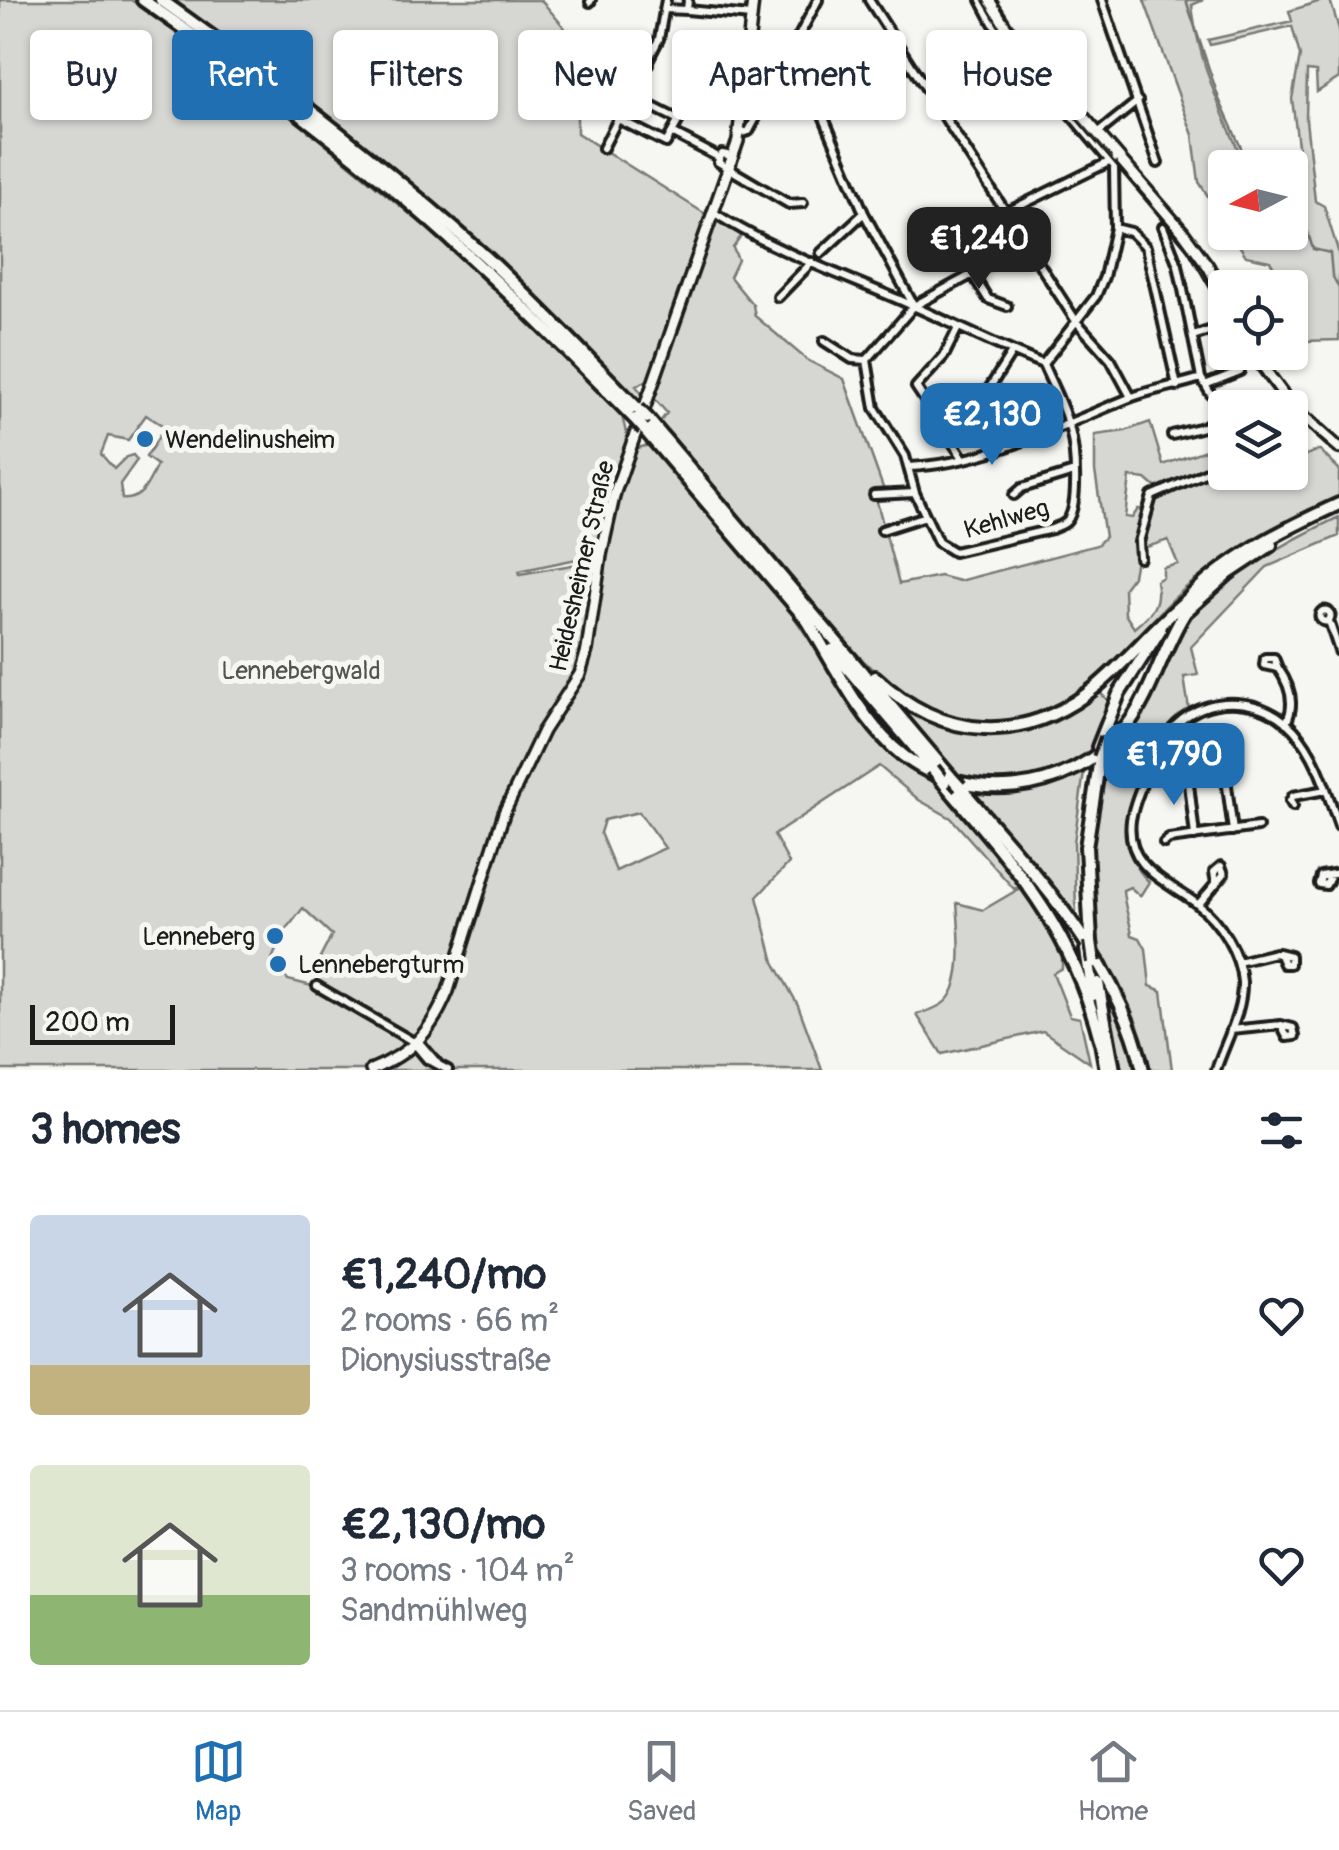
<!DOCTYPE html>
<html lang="en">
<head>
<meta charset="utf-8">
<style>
	:root { --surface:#fff; --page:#f6f6f7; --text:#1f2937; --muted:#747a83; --line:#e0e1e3; --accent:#1f6fb2 }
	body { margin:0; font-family:Pangolin,sans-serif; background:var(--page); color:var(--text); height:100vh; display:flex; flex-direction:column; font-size:38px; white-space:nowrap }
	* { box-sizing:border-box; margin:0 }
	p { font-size:32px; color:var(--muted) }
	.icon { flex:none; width:55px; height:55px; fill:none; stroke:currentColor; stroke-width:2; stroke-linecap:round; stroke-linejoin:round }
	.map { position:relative; height:1070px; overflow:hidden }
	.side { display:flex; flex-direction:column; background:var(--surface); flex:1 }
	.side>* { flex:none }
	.banner { position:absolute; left:30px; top:30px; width:1280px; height:90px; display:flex; gap:20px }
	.needle { width:65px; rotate:263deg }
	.fabs { position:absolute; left:1208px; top:150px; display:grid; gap:20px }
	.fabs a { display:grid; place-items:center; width:100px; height:100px; border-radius:10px; background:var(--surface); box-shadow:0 2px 8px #0004; font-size:50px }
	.scale { position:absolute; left:30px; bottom:25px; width:145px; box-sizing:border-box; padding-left:10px; border:5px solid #1c1c1c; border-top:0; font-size:28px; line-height:35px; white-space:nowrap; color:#1c1c1c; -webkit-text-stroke:8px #f6f6f2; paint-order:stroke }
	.price { position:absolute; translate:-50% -85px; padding:0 22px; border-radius:20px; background:var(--accent); color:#fff; font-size:32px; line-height:65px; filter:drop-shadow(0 2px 5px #0008) }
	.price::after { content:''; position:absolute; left:50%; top:60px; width:30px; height:22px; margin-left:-15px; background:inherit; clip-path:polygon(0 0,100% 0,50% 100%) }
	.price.current { background:#222; color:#fff }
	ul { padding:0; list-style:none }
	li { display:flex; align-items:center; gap:30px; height:250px; padding:0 30px }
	li span { display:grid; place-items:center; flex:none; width:280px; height:200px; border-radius:10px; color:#555 }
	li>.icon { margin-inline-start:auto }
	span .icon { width:120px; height:120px; fill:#fffc; stroke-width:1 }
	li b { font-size:42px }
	h2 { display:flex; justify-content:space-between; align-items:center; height:120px; padding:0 30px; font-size:42px }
	.pill { padding:0 35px; border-radius:10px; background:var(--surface); box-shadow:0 2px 8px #0004; font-size:35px; line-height:90px }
	.pill.current { background:var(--accent); color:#fff }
	.tab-bar { display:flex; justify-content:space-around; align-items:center; height:140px; border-top:2px solid var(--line); background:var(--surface); font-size:28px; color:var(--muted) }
	.tab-bar a { display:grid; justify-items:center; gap:5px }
	.tab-bar .current { color:var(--accent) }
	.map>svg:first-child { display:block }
	.green { fill:#d6d6d2; stroke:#797977; stroke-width:2.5; fill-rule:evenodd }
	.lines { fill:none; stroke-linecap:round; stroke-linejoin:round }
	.stream { stroke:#727271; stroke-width:2.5 }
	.minor-casing { stroke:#1c1c1c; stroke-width:14 }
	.major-casing { stroke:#1c1c1c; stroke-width:16 }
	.highway-casing { stroke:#1c1c1c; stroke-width:18 }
	.minor { stroke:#f6f6f2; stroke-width:6 }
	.major { stroke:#f6f6f2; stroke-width:9 }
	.highway { stroke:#f6f6f2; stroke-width:10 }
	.tram { stroke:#1c1c1c; stroke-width:2.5 }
	.highway-bridge-casing { stroke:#1c1c1c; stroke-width:18; stroke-linecap:butt }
	.highway-bridge { stroke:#f6f6f2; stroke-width:10 }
	.poi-dot { fill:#1f6fb2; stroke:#f6f6f2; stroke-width:4 }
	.labels { text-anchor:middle; stroke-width:10; stroke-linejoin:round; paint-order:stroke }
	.poi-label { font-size:25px; fill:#1c1c1c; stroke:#f6f6f2; text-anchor:start }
	.street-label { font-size:25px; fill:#1c1c1c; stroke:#f6f6f2 }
	.park-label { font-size:25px; fill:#545453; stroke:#f6f6f2 }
</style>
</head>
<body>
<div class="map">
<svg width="1339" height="1070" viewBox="0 0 1339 1070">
	<rect width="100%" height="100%" fill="#f6f6f2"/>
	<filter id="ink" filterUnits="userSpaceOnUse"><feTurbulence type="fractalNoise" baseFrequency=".01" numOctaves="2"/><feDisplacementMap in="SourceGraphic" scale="20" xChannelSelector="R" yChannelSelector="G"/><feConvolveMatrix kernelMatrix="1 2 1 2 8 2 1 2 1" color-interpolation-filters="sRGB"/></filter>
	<g filter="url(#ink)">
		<path class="green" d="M0,0H131L248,81L427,228L531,324L622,416L628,441L634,449L649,445L790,611L870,730L894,756L939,784L1022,885L1014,889L951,818L919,800L879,766L774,835L789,863L757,897L774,962L798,1005L822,1070H0ZM146,415L165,427L146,457L157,465C149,481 143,501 122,499L120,484L137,460L133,455L126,457L114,469L101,454L108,436L128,440ZM607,497L618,499L606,563L589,562L520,574L519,571L596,555ZM639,812L665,848L616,871L600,833L604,820ZM303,908L332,935L317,964L322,971L312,986L288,980L272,959L283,934Z
			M173,0H541L569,33L546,53L547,79L559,90L593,84L577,117V133L707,215L744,232L733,248L738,260L730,277L753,305L755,316L807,360L844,379L886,496L876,498L899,584L940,576L959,581L1097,545L1105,537L1095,471V435L1125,431L1150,422L1163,465L1225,443V472H1290V461L1319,450L1339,469V499C1288,523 1239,546 1194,581C1152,614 1122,660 1080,693C1001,754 920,719 858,655L659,423L667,413L652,396L650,379L636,386L643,395L638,400C569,331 501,262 428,198C347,127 261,62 173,0ZM1130,477L1146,479L1161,492L1153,498L1144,548L1168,540L1178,564L1163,568V577L1156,581C1161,605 1151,614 1134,628L1125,614L1124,588L1133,576L1145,509H1138L1132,518L1125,517Z
			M1144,0H1203L1192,5C1198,61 1223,116 1246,167L1225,168V223L1199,182L1193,135Z
			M1324,0H1330L1339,29V78L1317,92L1316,72L1307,71L1306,120L1315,201L1324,206L1339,254V340L1303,341V319L1290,296V288L1285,287L1270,261L1246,256L1231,233L1290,232V181L1298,186L1302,176L1292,99L1300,56L1292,26L1210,45L1208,40L1292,21L1289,11Z
			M1339,517V536L1267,567L1191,647L1198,675L1184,677L1189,709C1167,724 1157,742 1146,766C1126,809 1111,843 1149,882L1140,896L1130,887L1123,890C1124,907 1130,919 1132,935L1140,938L1146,949L1150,986L1162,991L1172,1070H1146L1135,1024L1096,945L1090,842L1105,754L1139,715L1181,627C1223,578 1281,544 1339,517Z
			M879,688C928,727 984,748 1046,724C1065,716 1081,699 1100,693L1109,701C1104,715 1100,741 1089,752C1066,777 985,796 957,775Z
			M1084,772L1074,842L1076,912L1073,916L967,788C1010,796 1045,790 1084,772Z
			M1024,886L1062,946V968L1053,973L1070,1016L1080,1018L1090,1063L1043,1031L942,1054L917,1015C927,1011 940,1008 947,1000C965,980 959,929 957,903L983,910Z
			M1099,969L1127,1034L1136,1070H1118Z"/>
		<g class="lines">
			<path class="stream" d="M1186,0L1219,99L1247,161L1256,168
				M1290,191L1299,205L1313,249L1330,253L1332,275L1339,288"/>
			<defs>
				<path id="minor" d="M869,0L1076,321L1111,360L1131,397
					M981,0L993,23L1114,166L1115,228L1104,277L1096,296L1043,364
					M1102,0L1158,163
					M590,2L591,0
					M665,9L687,10L688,0
					M687,10L751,16
					M795,49L864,213L914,306
					M576,63L587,49L601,42L648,64
					M618,119L666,143L679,120L631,96
					M1098,133L1138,101
					M674,134L718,157
					M740,134L749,131L818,0
					M603,148L659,39L666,0
					M732,156L722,154L718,162L789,204L803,203
					M713,212C768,248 834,272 895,298C944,319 992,344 1043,364C1052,385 1064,407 1070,430C1075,448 1080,508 1066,522C1063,525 1056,527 1052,529L954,552L938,542L915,493L905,456L875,408L867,360L914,306L1026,245
					M1005,213L1113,160
					M1163,227L1178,265L1201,378L1210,393L1225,408
					M1115,228L1131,232L1146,247L1177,386
					M821,253L864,213
					M973,275L988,299L1007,306
					M778,297L812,262
					M958,328L944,356L916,387L963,458
					M1193,336L1215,329
					M824,341L852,359L867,360
					M1205,385L1240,371
					M1172,435L1203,427L1225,414
					M1009,444L987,392L1012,352
					M908,467C984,464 1058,427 1127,399C1151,389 1177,386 1201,378
					M874,495L915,493
					M1014,495L1022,488L1074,472
					M882,530L926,516
					M1140,558L1139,542L1152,496L1225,464
					M1319.5 616a5.5 5.5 0 1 1 11 0a5.5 5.5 0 1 1-11 0Z
					M1329,621L1339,651
					M1278,668L1274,658H1265L1264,665L1278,668C1290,685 1296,704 1286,723
					M1154,762C1177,772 1198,783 1219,761L1215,755L1209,757L1206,771
					M1217,763L1225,771L1233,831
					M1188,775L1195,836
					M1293,806L1290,801L1293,796L1326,790
					M1164,843L1169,839L1258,827
					M1331,875L1326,885L1319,884L1321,876L1339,873
					M1198,905L1224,874L1221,866L1214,872L1216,883
					M1238,962L1275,953L1280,955L1284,964H1290V956L1278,953
					M317,986L412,1041L427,1059L448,1070
					M1231,1030L1281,1025L1287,1037L1295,1036L1293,1028L1281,1025
					M419,1042L438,1064
					M1216,1070C1225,1042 1243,1012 1242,982C1240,954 1220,921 1197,904C1167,881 1125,868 1131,820C1135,796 1159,741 1177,724C1211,693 1263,697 1294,730C1318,757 1327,793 1339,826"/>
				<path id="major" d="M989,0L1006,27L1183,232L1208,266L1225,298
					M1252,352L1291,405L1339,448
					M371,1070C412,1053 431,1032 448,991L504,813L543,731L580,674L587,650L601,555L615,492L738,141L753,0"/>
				<path id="highway" d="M143,0C239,67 333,136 421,213C496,278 565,348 635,419
					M161,0C274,80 383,164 486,257C539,306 588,358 638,409
					M647,418L950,776
					M644,429L812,626
					M1185,602C1228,557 1282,530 1339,504
					M1182,615L1229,573L1271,545
					M807,620C833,662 857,713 893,747C960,809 1070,797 1126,727C1153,693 1162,648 1186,611
					M832,650L933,769
					M875,677C943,741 1024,746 1097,686C1129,659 1155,626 1187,600
					M1098,747L1119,694L1160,630
					M944,783C1018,870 1072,928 1101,1043
					M960,787C1032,873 1117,956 1143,1070
					M1091,941L1086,847L1100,758
					M1086,950L1093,995
					M1098,983L1114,1070
					M1100,1037L1106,1070"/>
			</defs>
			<use href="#minor" class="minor-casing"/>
			<use href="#major" class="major-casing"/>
			<use href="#highway" class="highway-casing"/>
			<use href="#minor" class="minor"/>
			<use href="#major" class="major"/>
			<use href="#highway" class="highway"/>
			<path class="tram" d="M983,0L1001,30L1188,250L1225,314
				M1246,352L1286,408
				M1290,412L1339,455"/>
			<defs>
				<path id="highway-bridge" d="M638,409L647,418
					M635,419L644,429
					M1100,758L1107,738
					M933,769L944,783
					M950,776L960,787
					M1091,941L1094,962"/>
			</defs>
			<use href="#highway-bridge" class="highway-bridge-casing"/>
			<use href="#highway-bridge" class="highway-bridge"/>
		</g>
	</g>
	<g class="poi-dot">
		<circle cx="145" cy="439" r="10"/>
		<circle cx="275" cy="936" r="10"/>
		<circle cx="278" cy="964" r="10"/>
	</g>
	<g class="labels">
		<g class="poi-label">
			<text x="165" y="448">Wendelinusheim</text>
			<text x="255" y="945" text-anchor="end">Lenneberg</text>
			<text x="298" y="973">Lennebergturm</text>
		</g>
		<g class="street-label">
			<text transform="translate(1006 518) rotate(-16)" y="9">Kehlweg</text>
			<text transform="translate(581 566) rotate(-77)" y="9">Heidesheimer Straße</text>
		</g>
		<g class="park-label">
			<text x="301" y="679">Lennebergwald</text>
		</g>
	</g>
</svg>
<div class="fabs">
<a><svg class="needle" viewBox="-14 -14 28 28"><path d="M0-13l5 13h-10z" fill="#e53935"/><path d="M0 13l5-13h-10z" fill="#747a83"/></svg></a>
<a><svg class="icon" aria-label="locate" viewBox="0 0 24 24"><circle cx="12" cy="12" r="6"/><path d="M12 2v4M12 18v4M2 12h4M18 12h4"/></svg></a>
<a><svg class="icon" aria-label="layers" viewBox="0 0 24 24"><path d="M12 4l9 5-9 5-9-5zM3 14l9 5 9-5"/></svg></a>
</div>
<div class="scale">200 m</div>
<b class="price current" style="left:979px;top:292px">€1,240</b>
<b class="price" style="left:992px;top:468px">€2,130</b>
<b class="price" style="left:1174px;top:808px">€1,790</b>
<div class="banner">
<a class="pill">Buy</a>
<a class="pill current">Rent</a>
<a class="pill">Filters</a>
<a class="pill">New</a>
<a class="pill">Apartment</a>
<a class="pill">House</a>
</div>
</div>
<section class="side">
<h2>3 homes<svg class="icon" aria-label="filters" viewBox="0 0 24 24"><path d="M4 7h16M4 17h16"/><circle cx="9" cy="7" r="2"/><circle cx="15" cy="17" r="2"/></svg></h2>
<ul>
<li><span style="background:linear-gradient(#c9d6e8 75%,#c2b280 0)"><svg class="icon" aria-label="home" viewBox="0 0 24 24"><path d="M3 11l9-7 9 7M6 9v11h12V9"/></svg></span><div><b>€1,240/mo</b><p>2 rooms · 66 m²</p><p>Dionysiusstraße</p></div><svg class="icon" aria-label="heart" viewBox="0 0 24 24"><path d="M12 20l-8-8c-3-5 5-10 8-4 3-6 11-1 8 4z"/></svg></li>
<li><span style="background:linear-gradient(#dfe7d0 65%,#8fb573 0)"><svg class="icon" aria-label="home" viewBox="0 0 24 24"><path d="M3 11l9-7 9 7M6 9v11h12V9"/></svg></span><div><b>€2,130/mo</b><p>3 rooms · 104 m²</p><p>Sandmühlweg</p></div><svg class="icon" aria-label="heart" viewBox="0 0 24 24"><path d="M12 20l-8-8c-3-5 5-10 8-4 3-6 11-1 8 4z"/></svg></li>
</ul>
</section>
<nav class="tab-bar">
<a class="current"><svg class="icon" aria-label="map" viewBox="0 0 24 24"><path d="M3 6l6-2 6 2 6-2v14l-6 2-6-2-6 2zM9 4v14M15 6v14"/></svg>Map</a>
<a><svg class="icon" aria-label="saved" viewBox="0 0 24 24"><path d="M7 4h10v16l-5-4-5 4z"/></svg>Saved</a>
<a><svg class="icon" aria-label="home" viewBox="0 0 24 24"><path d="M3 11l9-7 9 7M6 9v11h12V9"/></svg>Home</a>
</nav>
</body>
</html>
